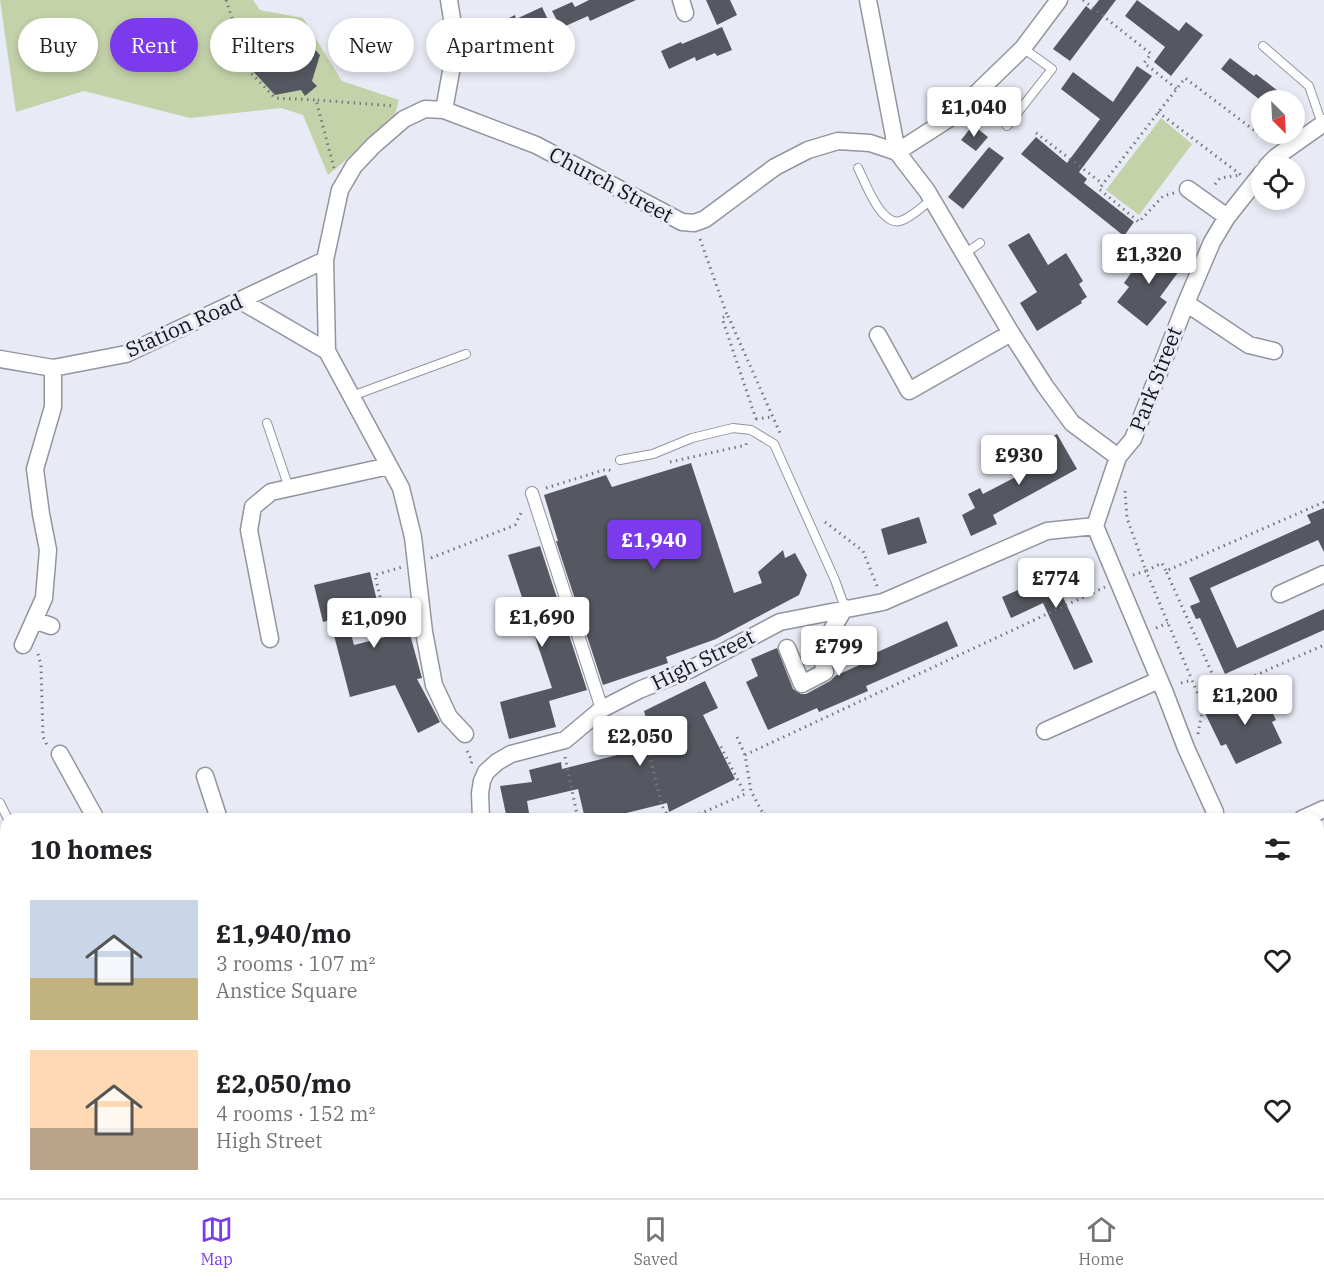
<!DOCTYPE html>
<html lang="en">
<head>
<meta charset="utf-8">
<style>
	:root { --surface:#fff; --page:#f2f2f2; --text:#202124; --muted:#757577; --line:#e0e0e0; --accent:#7c3aed }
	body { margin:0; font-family:"IBM Plex Serif",serif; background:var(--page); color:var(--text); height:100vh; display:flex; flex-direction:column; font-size:22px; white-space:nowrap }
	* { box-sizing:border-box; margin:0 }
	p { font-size:20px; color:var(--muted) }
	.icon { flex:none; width:33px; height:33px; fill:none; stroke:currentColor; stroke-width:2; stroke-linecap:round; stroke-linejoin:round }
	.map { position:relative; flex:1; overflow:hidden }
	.panel { position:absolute; left:0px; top:813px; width:1324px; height:386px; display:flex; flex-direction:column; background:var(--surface); border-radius:18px 18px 0 0; box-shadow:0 3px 9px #0003 }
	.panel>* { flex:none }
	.top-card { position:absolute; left:18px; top:18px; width:600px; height:54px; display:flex; gap:12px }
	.needle { width:39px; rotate:156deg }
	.buttons { position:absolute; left:1251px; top:90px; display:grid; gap:12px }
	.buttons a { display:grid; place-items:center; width:54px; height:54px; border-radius:50%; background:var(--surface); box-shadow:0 3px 9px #0003; font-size:30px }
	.price { position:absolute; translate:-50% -51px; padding:0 14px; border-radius:6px; background:#fff; color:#222; font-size:20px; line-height:39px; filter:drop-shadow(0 2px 3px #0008) }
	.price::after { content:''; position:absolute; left:50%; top:36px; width:18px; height:14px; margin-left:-9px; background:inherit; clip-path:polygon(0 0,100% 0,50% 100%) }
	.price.active { background:var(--accent); color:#fff }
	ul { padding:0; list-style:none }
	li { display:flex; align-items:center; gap:18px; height:150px; padding:0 30px }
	li span { display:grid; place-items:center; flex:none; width:168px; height:120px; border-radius:0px; color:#555 }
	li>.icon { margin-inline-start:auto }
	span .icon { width:72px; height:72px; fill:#fffc; stroke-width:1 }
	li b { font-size:26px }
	h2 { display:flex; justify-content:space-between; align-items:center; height:72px; padding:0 30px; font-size:26px }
	.pill { padding:0 21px; border-radius:27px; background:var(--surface); box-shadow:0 3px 9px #0003; font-size:21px; line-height:54px }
	.pill.active { background:var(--accent); color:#fff }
	.menu { display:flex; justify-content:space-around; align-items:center; height:84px; border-top:2px solid var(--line); background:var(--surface); font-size:16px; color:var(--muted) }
	.menu a { display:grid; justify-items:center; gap:3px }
	.menu .active { color:var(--accent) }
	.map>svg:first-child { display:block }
	.green { fill:#c4d2a9 }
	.building { fill:#555860 }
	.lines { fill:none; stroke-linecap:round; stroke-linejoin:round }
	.service-casing { stroke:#91959e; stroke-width:10 }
	.pedestrian-casing { stroke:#91959e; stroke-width:14 }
	.minor-casing { stroke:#91959e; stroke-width:19 }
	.tertiary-casing { stroke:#91959e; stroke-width:22 }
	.path { stroke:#75787e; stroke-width:3; stroke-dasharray:1.5 4.5; stroke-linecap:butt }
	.service { stroke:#fff; stroke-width:8 }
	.pedestrian { stroke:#fff; stroke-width:12 }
	.minor { stroke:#fff; stroke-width:16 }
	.tertiary { stroke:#fff; stroke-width:20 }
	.labels { text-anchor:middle; stroke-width:6; stroke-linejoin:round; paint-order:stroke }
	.street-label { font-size:21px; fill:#141619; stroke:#e8ebf5 }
</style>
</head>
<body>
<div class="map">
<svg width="1324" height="1198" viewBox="0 0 1324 1198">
	<rect width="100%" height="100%" fill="#e8ebf5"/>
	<path class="green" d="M0,0H253L260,10L303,18L342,81L399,100L395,115L366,143L328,175L303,115L281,108L190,118L84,91L16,112Z
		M1161,118L1192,144L1139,215L1106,190Z
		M914,1193V1192L1023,1193L1011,1198H903Z"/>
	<path class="building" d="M589,0H636L590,21L588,16L561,28L552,11L572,2L575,7Z
		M706,0H730L737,15L717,25Z
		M1099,0H1116L1070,61L1053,49L1086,6L1091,10Z
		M1137,0L1179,31L1186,22L1203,35L1171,76L1154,62L1165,47L1125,16Z
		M542,7L550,24L530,34L528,31L503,42L495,25L515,15L516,19Z
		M722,27L732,50L717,56L715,53L696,61L695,57L669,69L661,51L681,42L682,44Z
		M271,29L277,35L296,29L320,55L312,81L317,86L305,96L301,90L275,95L251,69L258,51L253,46Z
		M1230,58L1254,76L1256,74L1278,91L1271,100H1260L1221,69Z
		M1137,66L1152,76L1079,172L1087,179L1084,183L1134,222L1124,236L1021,154L1036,137L1067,163L1100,119L1061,89L1073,72L1113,102Z
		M973,125L988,137L976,151L961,140Z
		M989,147L1004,158L963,209L948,197Z
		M1029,233L1048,265L1066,253L1083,281L1079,284L1087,297L1081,301L1082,303L1037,331L1020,303L1037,292L1008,245Z
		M1151,245L1182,267L1160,297L1167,302L1147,326L1117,302L1129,287L1124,283Z
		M1057,434L1077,469L993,515L997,524L971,536L962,515L975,508L968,494L980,488L983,494L1046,461L1037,445Z
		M691,463L734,593L762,583L758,572L783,550L785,558L795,553L807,575L799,595L716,639L666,657L668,663L603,685L556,541H558L544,495L606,475L612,487Z
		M1324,508V552L1318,540L1210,588L1237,648L1324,609V630L1225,674L1200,618L1196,619L1190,606L1200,602L1189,578L1311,523L1307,515Z
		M919,517L927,543L888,555L881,529Z
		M540,546L587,690L549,701L556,727L509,739L500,702L552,688L508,555Z
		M1081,562L1090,582L1062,595L1093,662L1074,670L1043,603L1011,618L1002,597Z
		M370,572L379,609L346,616L354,645L409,631L422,678L417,679L440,722L418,733L395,685L350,697L330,620L323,622L314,585Z
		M947,621L958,646L866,686L868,691L819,712L817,708L768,730L746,682L758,676L751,659L777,648L793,689L801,694H806L830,681L835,676L866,662L864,658Z
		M705,681L718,708L703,715L735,779L669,812L667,803L602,819H585L578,789L527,801L530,819H507L500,786L532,782L529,770L561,762L562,769L653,746L644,711Z
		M1260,687L1276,720L1272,722L1282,743L1236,764L1226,744L1221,746L1205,713Z"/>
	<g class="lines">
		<defs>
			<path id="service" d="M1263,46L1309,86L1322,124
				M1007,126L1052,69L1023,48
				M858,168C865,182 881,226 900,221C911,218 923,206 932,199
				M964,254L980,243
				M352,396L466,354
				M267,423L289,488
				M620,460L653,454L692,438L733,428L751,430L774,444L835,580L845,608
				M0,803L8,819
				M6,828L3,842L6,847
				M1318,1039L1324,1053
				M1318,1091L1324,1105
				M1244,1192L1246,1198
				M543,1198L555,1192"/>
			<path id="pedestrian" d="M532,493L602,709"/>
			<path id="minor" d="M681,0L685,13
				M868,0L897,152L953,116L1023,48L1059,0
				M444,110L456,44L449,0
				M1267,166L1276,157L1324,123
				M1188,189L1227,217
				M241,301L327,351
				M1186,303L1249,345L1274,351
				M878,335L909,391L1011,333
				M0,359L53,368L126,354L325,260
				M1095,526L1118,457L1133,439L1186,303L1212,242L1227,217L1262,173
				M1095,526L1165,693L1186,748L1215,812V819
				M1280,594L1324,574
				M34,620L51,626
				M270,639L249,530L253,507L271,492L389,466
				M23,645L44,598L48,550L41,514L35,469L53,407V368
				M787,648L802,684L825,672C817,648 833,628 845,608
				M1045,731L1159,680
				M465,734L449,717L434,685L424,632L413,537L401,488L327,351L325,260L340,190L354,166L374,145L404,119L425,109L444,110L536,145L682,222L694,223L705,219L775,167L808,150L838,141L870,143L897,152L927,191L1011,333L1045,386L1072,423L1118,457
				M60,754L96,819
				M205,776L219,819
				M481,819L480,793L482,781L486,772L497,762L511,754L565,740L602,709L639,690L689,670L780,622L883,602L1047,531L1095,526
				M1302,819L1324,809
				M149,1192L153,1198
				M492,1192L494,1198
				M651,1192L653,1198
				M90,1198L98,1192"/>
			<path id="tertiary" d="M1318,982L1324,980
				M1318,1011L1324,1009
				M829,1198L840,1192"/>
		</defs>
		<use href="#service" class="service-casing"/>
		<use href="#pedestrian" class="pedestrian-casing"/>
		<use href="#minor" class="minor-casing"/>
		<use href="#tertiary" class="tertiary-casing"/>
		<path class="path" d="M226,0L250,72L275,98L316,100
			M1083,0L1151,54L1144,63L1177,89
			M1158,112L1241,175L1220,178L1213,187
			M1036,133L1103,184
			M334,168L316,100L395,106
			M1174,193L1163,196L1139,222L1099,189L1185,78L1267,140L1277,134
			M700,239L727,315L722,318L756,419
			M728,316L780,433
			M756,419L772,417
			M670,462L746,445L747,442
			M546,488L607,469L614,472
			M1125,491L1127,518L1146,571L1162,563L1166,571
			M1324,502L1166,571L1220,691L1324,645
			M825,522L863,551L877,586
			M431,558L515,525L523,509
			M1133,575L1146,571L1192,680
			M380,597L375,575L402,567
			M1156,628L1168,623
			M38,654L41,665L43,737L47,745
			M1181,683L1192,680L1203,706
			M1198,734L1203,706L1218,698L1220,691
			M645,737L662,806L670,819
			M737,737L745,755L751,791L766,819
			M467,751L472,761L471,764
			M745,755L1105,587
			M565,757L578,819
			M764,814L789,819
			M688,819L745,794L720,745
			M743,1197L750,1192
			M765,1198L776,1192
			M879,1198L891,1192
			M953,1198L960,1192
			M1011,1198L1026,1192"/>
		<use href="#service" class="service"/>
		<use href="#pedestrian" class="pedestrian"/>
		<use href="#minor" class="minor"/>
		<use href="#tertiary" class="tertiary"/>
	</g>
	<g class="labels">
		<g class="street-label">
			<text transform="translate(611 185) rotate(28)" y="7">Church Street</text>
			<text transform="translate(184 326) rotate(-24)" y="7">Station Road</text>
			<text transform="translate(1156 379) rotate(-69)" y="7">Park Street</text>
			<text transform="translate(703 660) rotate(-26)" y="7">High Street</text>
		</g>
	</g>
</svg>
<div class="buttons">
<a><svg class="needle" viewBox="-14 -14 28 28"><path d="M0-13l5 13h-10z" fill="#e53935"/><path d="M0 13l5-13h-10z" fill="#757577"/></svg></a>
<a><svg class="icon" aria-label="locate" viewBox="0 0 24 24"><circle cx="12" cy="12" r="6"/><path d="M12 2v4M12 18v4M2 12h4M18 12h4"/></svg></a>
</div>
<b class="price" style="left:974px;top:138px">£1,040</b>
<b class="price" style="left:1149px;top:285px">£1,320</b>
<b class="price" style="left:1019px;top:486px">£930</b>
<b class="price active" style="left:654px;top:571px">£1,940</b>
<b class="price" style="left:1056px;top:609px">£774</b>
<b class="price" style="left:542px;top:648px">£1,690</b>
<b class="price" style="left:374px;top:649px">£1,090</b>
<b class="price" style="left:839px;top:677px">£799</b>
<b class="price" style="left:1245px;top:726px">£1,200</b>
<b class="price" style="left:640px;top:767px">£2,050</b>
<div class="top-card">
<a class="pill">Buy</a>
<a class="pill active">Rent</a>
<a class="pill">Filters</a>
<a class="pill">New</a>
<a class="pill">Apartment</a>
</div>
<section class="panel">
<h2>10 homes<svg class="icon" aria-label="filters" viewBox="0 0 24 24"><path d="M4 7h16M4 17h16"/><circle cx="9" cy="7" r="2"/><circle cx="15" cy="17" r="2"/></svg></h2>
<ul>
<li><span style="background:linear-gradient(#c9d6e8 65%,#c2b280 0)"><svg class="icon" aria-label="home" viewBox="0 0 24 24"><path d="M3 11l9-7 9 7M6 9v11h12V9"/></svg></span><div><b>£1,940/mo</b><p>3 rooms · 107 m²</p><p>Anstice Square</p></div><svg class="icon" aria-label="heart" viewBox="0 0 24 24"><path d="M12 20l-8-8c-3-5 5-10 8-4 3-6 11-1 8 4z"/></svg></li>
<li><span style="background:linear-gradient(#ffd9b3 65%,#b9a48a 0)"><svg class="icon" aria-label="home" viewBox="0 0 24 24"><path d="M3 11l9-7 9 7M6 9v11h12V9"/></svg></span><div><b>£2,050/mo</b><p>4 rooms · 152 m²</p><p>High Street</p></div><svg class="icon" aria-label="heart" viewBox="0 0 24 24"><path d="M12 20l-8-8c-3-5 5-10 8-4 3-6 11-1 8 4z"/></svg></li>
</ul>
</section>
</div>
<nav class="menu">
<a class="active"><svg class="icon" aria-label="map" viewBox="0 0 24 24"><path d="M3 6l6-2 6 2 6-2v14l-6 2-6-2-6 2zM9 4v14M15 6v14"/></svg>Map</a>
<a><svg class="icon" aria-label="saved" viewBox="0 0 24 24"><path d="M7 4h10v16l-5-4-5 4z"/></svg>Saved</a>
<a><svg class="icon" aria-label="home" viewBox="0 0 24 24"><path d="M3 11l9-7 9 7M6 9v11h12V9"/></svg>Home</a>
</nav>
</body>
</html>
